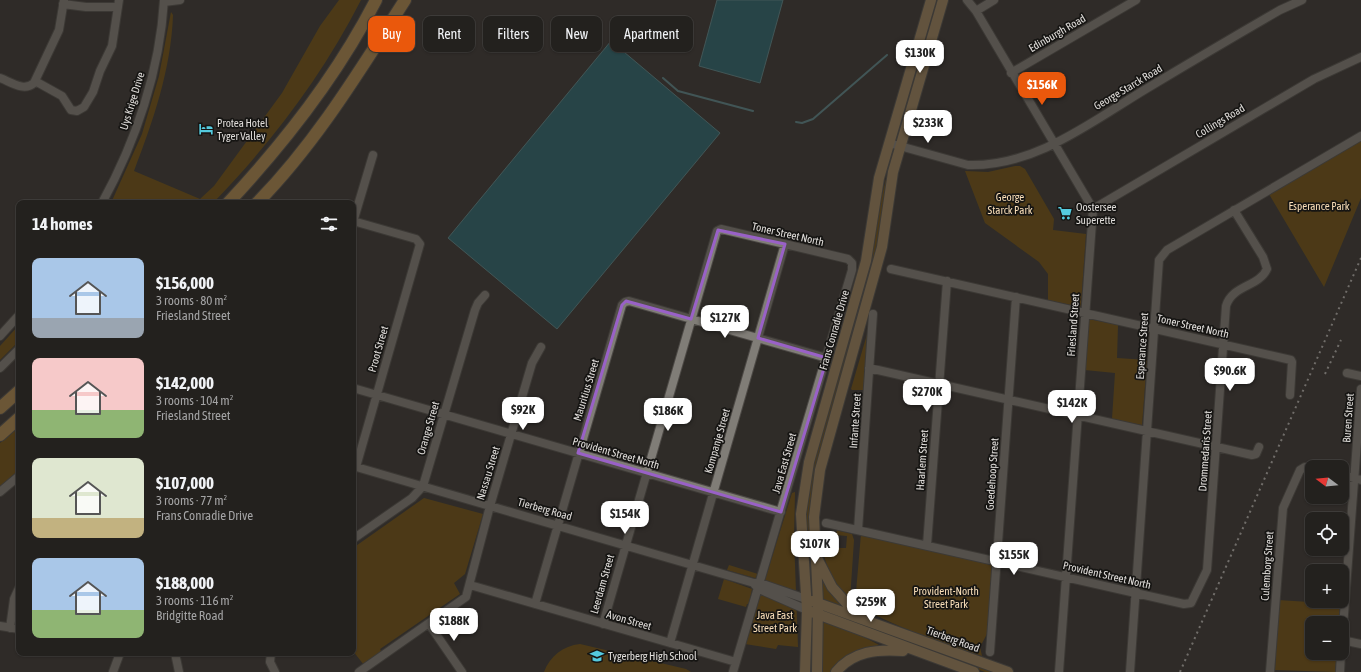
<!DOCTYPE html>
<html lang="en">
<head>
<meta charset="utf-8">
<style>
	:root { --surface:#23211e; --page:#2f2e2b; --text:#f1f3f6; --muted:#a3a3a4; --line:#403e3c; --accent:#ea580c }
	body { margin:0; font-family:"Asap Condensed",sans-serif; background:var(--page); color:var(--text); height:100vh; display:flex; flex-direction:column; font-size:15px; white-space:nowrap }
	* { box-sizing:border-box; margin:0 }
	p { font-size:13px; color:var(--muted) }
	.icon { flex:none; width:22px; height:22px; fill:none; stroke:currentColor; stroke-width:2; stroke-linecap:round; stroke-linejoin:round }
	.map { position:relative; flex:1; overflow:hidden }
	.drawer { position:absolute; left:16px; top:200px; width:340px; height:456px; display:flex; flex-direction:column; background:var(--surface); border-radius:8px; box-shadow:0 1px 3px #0004,0 0 0 1px var(--line) }
	.drawer>* { flex:none }
	.banner { position:absolute; left:368px; top:16px; width:380px; height:36px; display:flex; gap:8px }
	.needle { width:26px; rotate:286deg }
	.controls { position:absolute; left:1305px; top:460px; display:grid; gap:8px }
	.controls a { display:grid; place-items:center; width:44px; height:44px; border-radius:8px; background:var(--surface); box-shadow:0 1px 3px #0004,0 0 0 1px var(--line); font-size:20px }
	.price { position:absolute; translate:-50% -34px; padding:0 9px; border-radius:8px; background:#fff; color:#222; font-size:13px; line-height:26px; filter:drop-shadow(0 1px 2px #0008) }
	.price::after { content:''; position:absolute; left:50%; top:24px; width:12px; height:9px; margin-left:-6px; background:inherit; clip-path:polygon(0 0,100% 0,50% 100%) }
	.price.selected { background:var(--accent); color:#fff }
	ul { padding:0; list-style:none }
	li { display:flex; align-items:center; gap:12px; height:100px; padding:0 16px }
	li span { display:grid; place-items:center; flex:none; width:112px; height:80px; border-radius:8px; color:#555 }
	li>.icon { margin-inline-start:auto }
	span .icon { width:48px; height:48px; fill:#fffc; stroke-width:1 }
	li b { font-size:17px }
	h2 { display:flex; justify-content:space-between; align-items:center; height:48px; padding:0 16px; font-size:17px }
	.pill { padding:0 14px; border-radius:8px; background:var(--surface); box-shadow:0 1px 3px #0004,0 0 0 1px var(--line); font-size:14px; line-height:36px }
	.pill.selected { background:var(--accent); color:#fff }
	.map>svg:first-child { display:block }
	.green { fill:#6f4b03 }
	.water { fill:#1e636e; stroke:#58888e }
	.lines { fill:none; stroke-linecap:round; stroke-linejoin:round }
	.stream { stroke:#58888e; stroke-width:2 }
	.minor-casing { stroke:#4c4945; stroke-width:10 }
	.major-casing { stroke:#4c4945; stroke-width:12 }
	.highway-casing { stroke:#4c4945; stroke-width:14 }
	.minor { stroke:#807d77; stroke-width:8 }
	.major { stroke:#9f845a; stroke-width:10 }
	.highway { stroke:#b48947; stroke-width:12 }
	.rail { stroke:#c0bdba; stroke-width:2; stroke-dasharray:2 4; stroke-linecap:butt }
	.marked { fill:none; stroke:#9961c7; stroke-width:3; stroke-linejoin:round }
	.labels { text-anchor:middle; stroke-width:3.5; stroke-linejoin:round; paint-order:stroke }
	.street-label { font-size:11px; fill:#e0ddda; stroke:#161513 }
	.poi-label { font-size:11px; fill:#e0ddda; stroke:#161513; text-anchor:start }
	.park-label { font-size:11px; fill:#fadfb9; stroke:#161513 }
</style>
</head>
<body>
<div class="map">
<svg width="1361" height="672" viewBox="0 0 1361 672">
	<rect width="100%" height="100%" fill="#2f2c28"/>
	<path class="green" d="M339,0H361C323,75 271,143 213,203H111L142,134L159,76L171,12L173,15C171,70 153,121 134,171L200,199L214,186L282,93L320,26Z
		M934,0H938L899,134L896,135Z
		M1361,139V198L1324,287L1269,194Z
		M892,156L885,190L878,241L814,474L808,551L806,514L812,468L870,264L878,210Z
		M1015,166H1020L1025,169L1054,219L1053,230L1086,234L1081,304L1080,307L1048,300V274L1039,262L985,223L965,171L988,172Z
		M1089,319L1118,325L1117,358L1147,360L1142,425L1112,419L1115,373L1085,370Z
		M19,325V341L0,360V346Z
		M868,331L864,390H852L851,389Z
		M19,427V473L0,488V443Z
		M795,492L794,538L798,647L778,645L776,649L745,644L792,493Z
		M424,498L483,514L465,574L454,583L460,594L380,649L382,653L364,665L353,651V548Z
		M837,530L852,534L854,540L850,600C834,583 827,570 822,548H846L847,536L836,535Z
		M861,534L993,565L988,632L980,647L982,656C939,642 894,627 855,604Z
		M729,565L758,574L757,577L755,578L727,570Z
		M724,579L752,589L749,604H747L746,607L718,599Z
		M822,581H823L847,608L823,599Z
		M1278,600L1340,604L1339,623H1312V653H1337L1335,672L1275,670Z
		M831,612L996,672H985L827,613Z
		M823,622L858,634L879,645C863,652 842,658 831,672H822Z
		M580,644L686,669L691,672H544C550,656 563,646 580,644Z"/>
	<path class="water" d="M717,0H783L760,83L699,66Z
		M611,41L720,133L557,329L448,238Z"/>
	<g class="lines">
		<path class="stream" d="M663,78L678,91L753,111
			M796,122L802,123L813,119L887,55"/>
		<defs>
			<path id="minor" d="M967,0L976,11L1093,209L1059,672
				M164,2L180,0
				M63,4L86,7H118
				M976,11L994,0
				M1011,73L1136,0
				M0,78C11,82 24,92 34,83L59,30L64,0
				M35,81L62,96L71,110L77,111L84,107L93,92L100,71L112,46L119,0
				M889,143L968,165C1035,167 1091,122 1146,89C1191,62 1235,36 1280,10L1302,0
				M102,203C136,141 160,70 164,0
				M1093,209L1314,79L1361,57
				M353,221L416,239L420,244L356,467
				M353,222L373,155
				M891,269L1291,360L1292,362L1290,395
				M0,336L19,315
				M0,368L19,349
				M869,368L1252,455L1256,454L1259,447
				M1347,373L1361,376
				M353,388L781,512
				M353,466L754,583H760L806,599
				M1342,475L1361,480
				M0,492L19,476
				M826,523L1184,604L1191,603L1207,570L1226,306C1232,285 1259,287 1267,269L1263,257L1234,210
				M858,530L873,314
				M353,539L412,498L423,486L475,310L478,303L485,295
				M927,545L947,281
				M470,585L736,662
				M755,585L759,589L807,610
				M535,604L622,305L625,302L629,301L827,358
				M429,624L462,672
				M603,624L717,231L721,229L848,259L852,263V270L733,672
				M0,626L19,629
				M10,628L14,599L19,588
				M1342,640L1361,644
				M1342,641L1361,389
				M670,643L785,244
				M990,652L1016,297
				M175,653L179,672
				M271,653L270,662L275,672
				M113,672L120,653
				M359,672L466,597L490,506L532,363L541,347
				M1130,672L1159,260L1167,250L1361,136
				M1270,672L1283,508L1300,470L1305,467L1312,468
				M1340,672L1341,653"/>
			<path id="major" d="M818,560L832,587L857,615
				M812,601L1008,672
				M812,612L974,672
				M805,672L807,610L801,514L809,462L866,261L879,178L931,0
				M817,672L818,603L814,517L820,470L882,247L893,172L943,0
				M836,672C853,651 878,649 903,651"/>
			<path id="highway" d="M228,203C286,141 337,76 376,0
				M257,203C316,143 360,70 405,0
				M0,408L19,391
				M0,435L19,418"/>
		</defs>
		<use href="#minor" class="minor-casing"/>
		<use href="#major" class="major-casing"/>
		<use href="#highway" class="highway-casing"/>
		<use href="#minor" class="minor"/>
		<use href="#major" class="major"/>
		<use href="#highway" class="highway"/>
		<path class="rail" d="M1325,374L1341,340
			M1180,672L1361,258"/>
	</g>
	<path d="M0 0H1361V672H0ZM718,230L785,244L758,338L827,358L781,512L578,453L622,305L626,301L691,319Z" fill="#2f2c28" fill-opacity=".55" fill-rule="evenodd"/>
	<path class="marked" d="M718,230L785,244L758,338L827,358L781,512L578,453L622,305L626,301L691,319Z"/>
	<defs>
		<symbol id="hotel-bare" viewBox="-9 -9 18 18"><path d="M-6-4.5h1.5V1H6V5H4.5V3h-9V5H-6ZM-4 0a1.8 1.8 0 1 1 3.6 0ZM.5 0V-2.5h3Q6-2.5 6 0Z" fill="#54cade" stroke="#161513" stroke-width="2.5" paint-order="stroke"/></symbol>
		<symbol id="supermarket-bare" viewBox="-9 -9 18 18"><path d="M-6-5.5h2.5l.6 2H6L4.5 2H-2.5L-4.4-4H-6ZM-1.5 3.2a1.3 1.3 0 1 0 .1 0ZM3 3.2a1.3 1.3 0 1 0 .1 0Z" fill="#54cade" stroke="#161513" stroke-width="2.5" paint-order="stroke"/></symbol>
		<symbol id="school-bare" viewBox="-9 -9 18 18"><path d="M0-5L7-2L0 1L-7-2ZM-4 1L0 2.5L4 1V4Q0 6-4 4Z" fill="#54cade" stroke="#161513" stroke-width="2.5" paint-order="stroke"/></symbol>
	</defs>
	<g fill-rule="evenodd">
		<use href="#hotel-bare" x="196" y="119" width="20" height="20"/>
		<use href="#supermarket-bare" x="1055" y="203" width="20" height="20"/>
		<use href="#school-bare" x="587" y="646" width="20" height="20"/>
	</g>
	<g class="labels">
		<g class="street-label">
			<text transform="translate(1057 33) rotate(-30)" y="4">Edinburgh Road</text>
			<text transform="translate(1128 87) rotate(-31)" y="4">George Starck Road</text>
			<text transform="translate(132 101) rotate(-73)" y="4">Uys Krige Drive</text>
			<text transform="translate(1220 121) rotate(-31)" y="4">Collings Road</text>
			<text transform="translate(788 234) rotate(13)" y="4">Toner Street North</text>
			<text transform="translate(1073 325) rotate(-86)" y="4">Friesland Street</text>
			<text transform="translate(1193 326) rotate(13)" y="4">Toner Street North</text>
			<text transform="translate(834 330) rotate(-74)" y="4">Frans Conradie Drive</text>
			<text transform="translate(1142 346) rotate(-86)" y="4">Esperance Street</text>
			<text transform="translate(378 349) rotate(-74)" y="4">Proot Street</text>
			<text transform="translate(586 390) rotate(-73)" y="4">Mauritius Street</text>
			<text transform="translate(1348 418) rotate(-86)" y="4">Buren Street</text>
			<text transform="translate(855 421) rotate(-86)" y="4">Infante Street</text>
			<text transform="translate(428 428) rotate(-74)" y="4">Orange Street</text>
			<text transform="translate(717 441) rotate(-74)" y="4">Kompanje Street</text>
			<text transform="translate(1205 451) rotate(-86)" y="4">Drommedaris Street</text>
			<text transform="translate(616 453) rotate(16)" y="4">Provident Street North</text>
			<text transform="translate(922 460) rotate(-86)" y="4">Haarlem Street</text>
			<text transform="translate(784 463) rotate(-74)" y="4">Java East Street</text>
			<text transform="translate(488 473) rotate(-73)" y="4">Nassau Street</text>
			<text transform="translate(992 474) rotate(-86)" y="4">Goedehoop Street</text>
			<text transform="translate(545 509) rotate(16)" y="4">Tierberg Road</text>
			<text transform="translate(1267 566) rotate(-86)" y="4">Culemborg Street</text>
			<text transform="translate(1107 575) rotate(13)" y="4">Provident Street North</text>
			<text transform="translate(602 584) rotate(-74)" y="4">Leerdam Street</text>
			<text transform="translate(629 620) rotate(16)" y="4">Avon Street</text>
			<text transform="translate(953 639) rotate(20)" y="4">Tierberg Road</text>
		</g>
		<g class="poi-label">
			<text x="217" y="127">Protea Hotel<tspan x="217" dy="13">Tyger Valley</tspan></text>
			<text x="1076" y="211">Oostersee<tspan x="1076" dy="13">Superette</tspan></text>
			<text x="608" y="660">Tygerberg High School</text>
		</g>
		<g class="park-label">
			<text x="1010" y="201">George<tspan x="1010" dy="13">Starck Park</tspan></text>
			<text x="1319" y="210">Esperance Park</text>
			<text x="946" y="595">Provident-North<tspan x="946" dy="13">Street Park</tspan></text>
			<text x="775" y="619">Java East<tspan x="775" dy="13">Street Park</tspan></text>
		</g>
	</g>
</svg>
<div class="controls">
<a><svg class="needle" viewBox="-14 -14 28 28"><path d="M0-13l5 13h-10z" fill="#e53935"/><path d="M0 13l5-13h-10z" fill="#a3a3a4"/></svg></a>
<a><svg class="icon" aria-label="locate" viewBox="0 0 24 24"><circle cx="12" cy="12" r="6"/><path d="M12 2v4M12 18v4M2 12h4M18 12h4"/></svg></a>
<a>+</a>
<a>−</a>
</div>
<b class="price" style="left:920px;top:74px">$130K</b>
<b class="price selected" style="left:1042px;top:106px">$156K</b>
<b class="price" style="left:928px;top:144px">$233K</b>
<b class="price" style="left:725px;top:339px">$127K</b>
<b class="price" style="left:1230px;top:392px">$90.6K</b>
<b class="price" style="left:927px;top:413px">$270K</b>
<b class="price" style="left:1072px;top:424px">$142K</b>
<b class="price" style="left:523px;top:431px">$92K</b>
<b class="price" style="left:668px;top:432px">$186K</b>
<b class="price" style="left:625px;top:535px">$154K</b>
<b class="price" style="left:815px;top:565px">$107K</b>
<b class="price" style="left:1014px;top:576px">$155K</b>
<b class="price" style="left:871px;top:623px">$259K</b>
<b class="price" style="left:454px;top:642px">$188K</b>
<div class="banner">
<a class="pill selected">Buy</a>
<a class="pill">Rent</a>
<a class="pill">Filters</a>
<a class="pill">New</a>
<a class="pill">Apartment</a>
</div>
<section class="drawer">
<h2>14 homes<svg class="icon" aria-label="filters" viewBox="0 0 24 24"><path d="M4 7h16M4 17h16"/><circle cx="9" cy="7" r="2"/><circle cx="15" cy="17" r="2"/></svg></h2>
<ul>
<li><span style="background:linear-gradient(#a9c7e8 75%,#9aa5b1 0)"><svg class="icon" aria-label="home" viewBox="0 0 24 24"><path d="M3 11l9-7 9 7M6 9v11h12V9"/></svg></span><div><b>$156,000</b><p>3 rooms · 80 m²</p><p>Friesland Street</p></div></li>
<li><span style="background:linear-gradient(#f6c9c9 65%,#8fb573 0)"><svg class="icon" aria-label="home" viewBox="0 0 24 24"><path d="M3 11l9-7 9 7M6 9v11h12V9"/></svg></span><div><b>$142,000</b><p>3 rooms · 104 m²</p><p>Friesland Street</p></div></li>
<li><span style="background:linear-gradient(#dfe7d0 75%,#c2b280 0)"><svg class="icon" aria-label="home" viewBox="0 0 24 24"><path d="M3 11l9-7 9 7M6 9v11h12V9"/></svg></span><div><b>$107,000</b><p>3 rooms · 77 m²</p><p>Frans Conradie Drive</p></div></li>
<li><span style="background:linear-gradient(#a9c7e8 65%,#8fb573 0)"><svg class="icon" aria-label="home" viewBox="0 0 24 24"><path d="M3 11l9-7 9 7M6 9v11h12V9"/></svg></span><div><b>$188,000</b><p>3 rooms · 116 m²</p><p>Bridgitte Road</p></div></li>
</ul>
</section>
</div>
</body>
</html>
